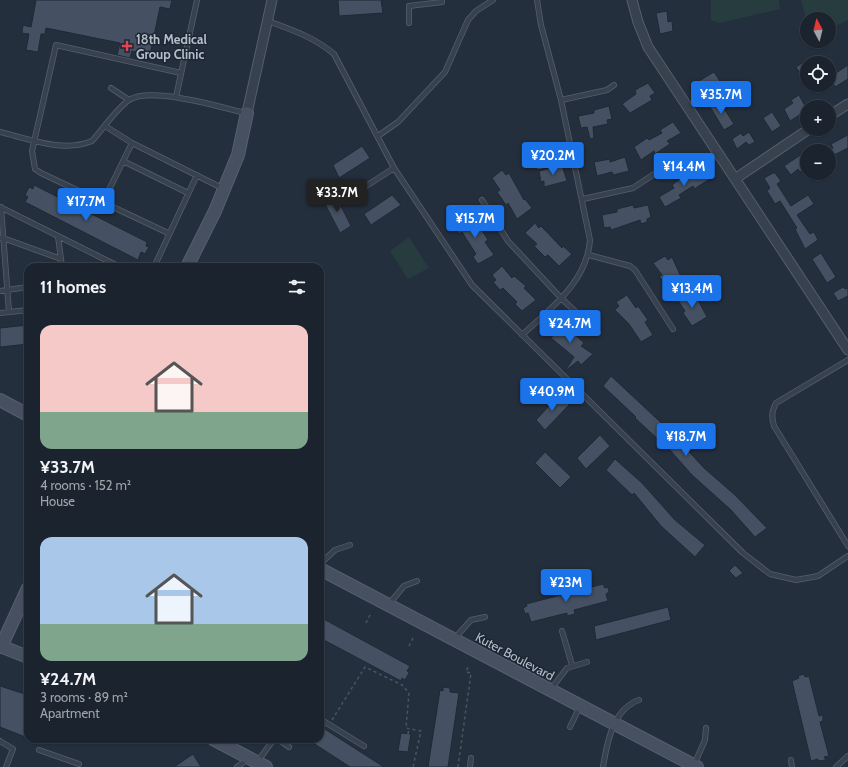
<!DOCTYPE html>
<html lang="en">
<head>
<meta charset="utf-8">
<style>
	:root { --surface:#1b232e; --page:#242b36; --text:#f1f3f6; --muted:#a0a4aa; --line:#39404a; --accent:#1a73e8 }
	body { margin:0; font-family:Cabin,sans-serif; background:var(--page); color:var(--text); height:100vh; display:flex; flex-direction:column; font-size:15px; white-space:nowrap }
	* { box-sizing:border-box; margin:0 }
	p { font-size:13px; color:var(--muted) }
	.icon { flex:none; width:22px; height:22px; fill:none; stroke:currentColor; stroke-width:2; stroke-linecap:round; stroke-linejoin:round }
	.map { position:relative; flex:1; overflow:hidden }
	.sheet { position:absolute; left:24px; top:263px; width:300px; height:480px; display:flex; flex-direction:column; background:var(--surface); border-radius:12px; box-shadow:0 1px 3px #0004,0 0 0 1px var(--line) }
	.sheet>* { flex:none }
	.needle { width:26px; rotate:353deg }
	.tools { position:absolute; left:800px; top:12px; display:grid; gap:8px }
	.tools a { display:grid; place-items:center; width:36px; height:36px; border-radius:50%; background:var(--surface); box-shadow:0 1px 3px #0004,0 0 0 1px var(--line); font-size:20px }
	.price { position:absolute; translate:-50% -34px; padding:0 9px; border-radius:4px; background:var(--accent); color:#fff; font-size:13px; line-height:26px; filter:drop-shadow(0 1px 2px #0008) }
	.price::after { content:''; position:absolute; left:50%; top:24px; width:12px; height:9px; margin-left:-6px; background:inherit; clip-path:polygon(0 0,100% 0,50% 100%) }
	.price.current { background:#222; color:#fff }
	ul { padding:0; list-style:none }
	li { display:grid; align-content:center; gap:8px; height:212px; padding:0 16px }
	li span { display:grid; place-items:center; height:124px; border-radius:12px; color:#555 }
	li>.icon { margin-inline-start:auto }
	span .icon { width:72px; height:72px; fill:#fffc; stroke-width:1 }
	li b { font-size:17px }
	h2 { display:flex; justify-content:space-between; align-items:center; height:48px; padding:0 16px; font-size:17px }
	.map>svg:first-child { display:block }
	.green { fill:#263c3f }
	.building { fill:#455162; stroke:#1f2835 }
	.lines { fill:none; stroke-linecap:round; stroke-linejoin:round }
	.lane-casing { stroke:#565f6c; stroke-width:6 }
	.street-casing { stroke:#565f6c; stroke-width:11 }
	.secondary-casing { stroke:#565f6c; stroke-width:14 }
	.path { stroke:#44595c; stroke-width:1.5; stroke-dasharray:3 3; stroke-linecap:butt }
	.lane { stroke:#38414e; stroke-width:4.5 }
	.street { stroke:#38414e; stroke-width:9 }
	.secondary { stroke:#465061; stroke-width:12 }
	.health-dot { fill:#e0444e; stroke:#1d2633; stroke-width:1.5 }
	.labels { text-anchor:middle; stroke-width:3; stroke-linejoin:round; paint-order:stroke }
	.poi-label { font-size:13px; font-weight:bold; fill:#b4bcc9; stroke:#1d2633; text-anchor:start }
	.street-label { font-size:13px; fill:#b4bcc9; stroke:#1d2633 }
</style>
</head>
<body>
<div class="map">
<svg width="848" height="767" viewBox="0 0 848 767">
	<rect width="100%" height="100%" fill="#242f3e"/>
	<path class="green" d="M711,0H779L780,9L719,23L711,20Z
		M801,0H848V20L829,29V19H807V21Z
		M409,237L429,268L408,279L390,251Z"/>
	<path class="building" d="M36,0H172L170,9L160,7L150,55L132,51L130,58L117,55L120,43L46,28L45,34H41L38,52L26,50L29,34L22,33L23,25L31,27Z
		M338,0H381L383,13L339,16Z
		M667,11L668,22L672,21L673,31L660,34L656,13Z
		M807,60V85L796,67Z
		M848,65V79L835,87L830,77Z
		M714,72L720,81L699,95L694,84Z
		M648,83L655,93L650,96L652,100L630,113L622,104L636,94L635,90Z
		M799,95L807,110L790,121L784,109L793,103L791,100Z
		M718,99L734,124L724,130L709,105Z
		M609,106L612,119L607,120L608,124L593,127L594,138L590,139L587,127L581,128L578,116L594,113V110Z
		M772,112L781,126L772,132L763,118Z
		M673,122L681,133L667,141L670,144L655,154L654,151L641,160L634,147L647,138L649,140L662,133L660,130Z
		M749,132L755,142L749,145L746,142L737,149L732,139L741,133L743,136Z
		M848,135V148L834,155L837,159L829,165V148L830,150L833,148L831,144Z
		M362,146L370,158L339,178L333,165Z
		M802,154L807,162V168L800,172L798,169L791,175L784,166Z
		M625,157L629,171L613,175L612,172L597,176L594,162L610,159V162Z
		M562,165L567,181L544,187V181L541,182L539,171Z
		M703,168L710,179L694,189L693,186L679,195L681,198L665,207L659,197L674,188L672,185L687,174L690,178Z
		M502,170L506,175L509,173L524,200L525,199L532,208L517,219L508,203L506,205L497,192L500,190L492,178Z
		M773,173H775L781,181L777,184L791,206L808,195L814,204L797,215L810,234L814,232L818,240L805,249L795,229L797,228L780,201L775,204L767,191L770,188L764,178Z
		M34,185L147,242L146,246L149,247L145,254L141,252L138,260L25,202L28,197L25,195L29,187L33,189Z
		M335,194L351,226L340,233L323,200Z
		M392,195L401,205L371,225L364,214Z
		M633,205L634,208L648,205L651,217L647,219V222L641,224L640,220L617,228L611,230L610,227L604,228L602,215L617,212V209Z
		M468,215L476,228L479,226L488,240L485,242L494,255L478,264L473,257L476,254L462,232L459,234L456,229L460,226L457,221Z
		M535,223L539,228L541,226L562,248L563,246L572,254L559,266L548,255L545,257L534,246L537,244L525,233Z
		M821,253L836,277L827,283L812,259Z
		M665,256L668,260L672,257L683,281L669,289L659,276L662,275L653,263Z
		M502,266L512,278L514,276L526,286L524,288L536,300L522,311L515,304L517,302L503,288L500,290L493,282L496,280L492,275Z
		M843,287L845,289L848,288V296L838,301L833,293Z
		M688,292L692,296L695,294L707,317L692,326L683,313L685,311L677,299Z
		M627,295L636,308L638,306L648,320L645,322L653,335L641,342L629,324L615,310L619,306L616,302Z
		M559,322L569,333L571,331L584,343L581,346L593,354L581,365L578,361L565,371L574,357L551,338L553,335L549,330Z
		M28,325V344L0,347V328Z
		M611,376L671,432L704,468L735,495L767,528L755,537L731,510L692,475L662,441L661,442L635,418L636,417L603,386Z
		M559,395L569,405L545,430L536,420Z
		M600,435L610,446L586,469L577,458Z
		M545,452L571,477L560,488L535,463Z
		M615,459L642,483L675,520L705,545L695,557L661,526L634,493L632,495L606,470Z
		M735,565L743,573L736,578L729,571Z
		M603,584L605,588L608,587L609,592L606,594L608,601L574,610L575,614L567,616V613L531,622L528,613L525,614L523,608L527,606L526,604Z
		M668,607L671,620L596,640L594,626Z
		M320,617L410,666L407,671L409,673L405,680L402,678L401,681L320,638Z
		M804,674L805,677L809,676L819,716L823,715V721L820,722L829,756L824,757L826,760L818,761V759L811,761L792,681L799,678L798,676Z
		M0,686L28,695V738L0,727Z
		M443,687L450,688V692L459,693L448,767H428L440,690L443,691Z
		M320,726L384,767H350L307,739H320Z
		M401,733L411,734L408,752L398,751Z
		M193,754L201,767H174Z"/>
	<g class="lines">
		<defs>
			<path id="lane" d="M268,21C292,30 314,37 334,54L394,168L472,285L743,553L770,574L796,580L818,576L848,556
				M409,23V6L442,2V0
				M111,88L129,100
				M176,97L197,0
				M561,100L607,90L614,85
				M105,126L132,143L224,189
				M0,132C29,139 63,153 92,141C102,130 117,108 129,100C150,86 221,107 245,113
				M378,136L398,122L445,72L468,20L476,11L493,0
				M123,161L188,193
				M539,166L573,157
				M357,192L394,168
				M583,199L633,188L682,156
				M482,200L508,241L561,298L598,333
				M103,202L132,143
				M0,207L120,267
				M1,207L9,312
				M168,233L41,173L35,169L32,151L56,45L181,73
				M58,236L62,267
				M0,238H3L61,259
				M589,255L630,266L635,270L673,329
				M154,267L197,175
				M0,291L28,287
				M0,313L28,310
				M522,335C551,308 587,282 590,240L561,100L541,25L537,0
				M848,360L776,403C772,411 771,416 774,426L848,546
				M320,564L335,550L350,545
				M389,604L404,586L417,581
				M562,631L572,665
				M455,638L471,620L485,617
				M551,689L567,668L587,662
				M320,719L364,746
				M570,727L580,706
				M278,739L289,747
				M0,741L13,749L6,767
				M39,750L79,764
				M791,760L792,767
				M258,761L274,739
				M694,765L705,740L706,728
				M237,767L248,759
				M470,767L471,758
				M603,767C607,742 613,709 639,700
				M836,767L848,756"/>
			<path id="street" d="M632,0L638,22L648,47L848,350
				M247,113L272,0
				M829,116L848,104
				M735,179L809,129"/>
			<path id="secondary" d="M187,267L215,211L238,155L247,113
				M0,400L28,415
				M320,569L697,767
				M0,646L28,657
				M1,647L28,588
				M213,739L266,767"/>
		</defs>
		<use href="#lane" class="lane-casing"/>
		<use href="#street" class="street-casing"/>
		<use href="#secondary" class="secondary-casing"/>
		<path class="path" d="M366,623L370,615
			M409,646L413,638
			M332,720L365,667L402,685L409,693L406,728L421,731L413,767
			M408,734L409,729
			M458,767L471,673L466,672L468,667"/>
		<use href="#lane" class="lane"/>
		<use href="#street" class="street"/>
		<use href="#secondary" class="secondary"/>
	</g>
	<path class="health-dot" d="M125 40h4v4h4v4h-4v4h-4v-4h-4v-4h4z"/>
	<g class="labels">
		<g class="poi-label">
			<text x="136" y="44">18th Medical<tspan x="136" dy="15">Group Clinic</tspan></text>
		</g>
		<g class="street-label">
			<text transform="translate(515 656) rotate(28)" y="5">Kuter Boulevard</text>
		</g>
	</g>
</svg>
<div class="tools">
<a><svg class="needle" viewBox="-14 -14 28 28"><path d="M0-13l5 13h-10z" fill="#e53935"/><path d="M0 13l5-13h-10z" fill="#a0a4aa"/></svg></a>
<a><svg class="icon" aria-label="locate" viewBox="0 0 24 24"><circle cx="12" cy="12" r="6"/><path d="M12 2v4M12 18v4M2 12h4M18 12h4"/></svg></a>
<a>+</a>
<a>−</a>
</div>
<b class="price" style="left:721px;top:115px">¥35.7M</b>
<b class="price" style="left:553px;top:176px">¥20.2M</b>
<b class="price" style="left:684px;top:187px">¥14.4M</b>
<b class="price current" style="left:337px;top:213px">¥33.7M</b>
<b class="price" style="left:86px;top:222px">¥17.7M</b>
<b class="price" style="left:475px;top:239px">¥15.7M</b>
<b class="price" style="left:692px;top:309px">¥13.4M</b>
<b class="price" style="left:570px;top:344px">¥24.7M</b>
<b class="price" style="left:552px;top:412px">¥40.9M</b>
<b class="price" style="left:686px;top:457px">¥18.7M</b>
<b class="price" style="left:566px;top:603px">¥23M</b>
<section class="sheet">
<h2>11 homes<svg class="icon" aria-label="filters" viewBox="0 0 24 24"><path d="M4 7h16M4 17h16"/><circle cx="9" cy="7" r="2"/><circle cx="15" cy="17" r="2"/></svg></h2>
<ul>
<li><span style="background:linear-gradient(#f6c9c9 70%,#7fa58c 0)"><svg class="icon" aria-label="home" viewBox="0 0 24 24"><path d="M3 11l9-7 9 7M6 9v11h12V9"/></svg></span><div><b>¥33.7M</b><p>4 rooms · 152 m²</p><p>House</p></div></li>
<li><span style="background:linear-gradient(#a9c7e8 70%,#7fa58c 0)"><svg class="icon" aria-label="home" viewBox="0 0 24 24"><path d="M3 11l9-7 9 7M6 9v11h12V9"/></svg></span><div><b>¥24.7M</b><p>3 rooms · 89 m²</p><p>Apartment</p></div></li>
</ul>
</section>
</div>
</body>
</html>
